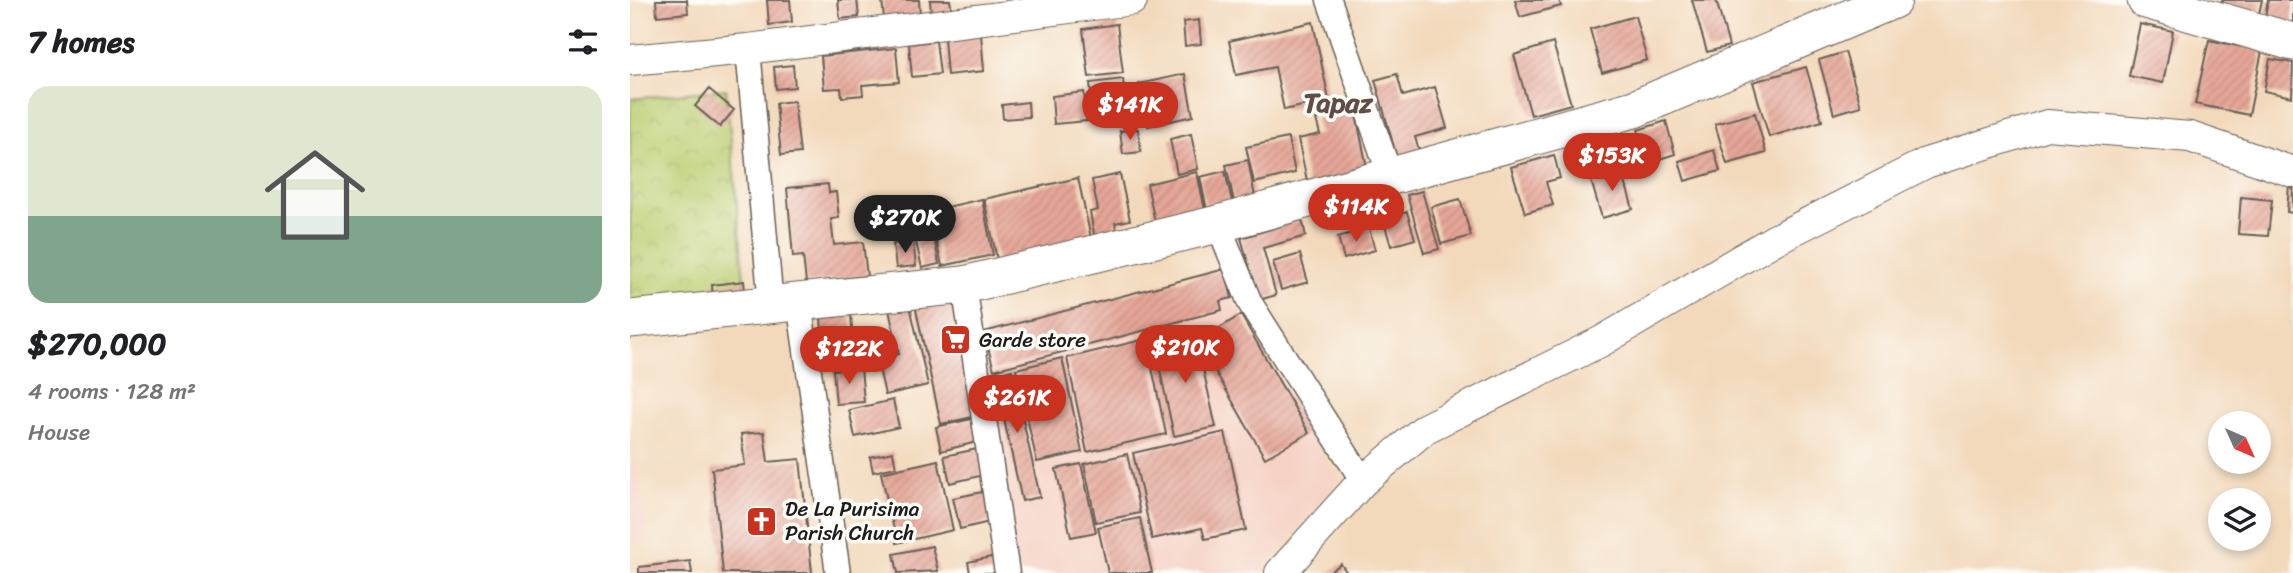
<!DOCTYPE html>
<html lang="en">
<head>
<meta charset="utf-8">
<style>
	:root { --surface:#fff; --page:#f6f6f6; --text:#202124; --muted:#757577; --accent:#c8321e }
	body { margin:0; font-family:Sriracha,sans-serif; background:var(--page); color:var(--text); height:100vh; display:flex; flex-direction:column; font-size:26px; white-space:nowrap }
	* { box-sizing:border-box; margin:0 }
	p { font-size:23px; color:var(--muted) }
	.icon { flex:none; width:38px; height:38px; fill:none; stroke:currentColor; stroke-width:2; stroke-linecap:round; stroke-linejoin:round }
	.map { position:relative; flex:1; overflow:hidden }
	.panel { display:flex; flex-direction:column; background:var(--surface); width:630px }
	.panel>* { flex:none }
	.needle { width:46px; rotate:135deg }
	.tools { position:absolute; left:1578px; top:411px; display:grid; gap:14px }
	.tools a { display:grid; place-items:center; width:63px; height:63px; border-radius:50%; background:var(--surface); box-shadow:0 4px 10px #0003; font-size:35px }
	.price { position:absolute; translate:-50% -60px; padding:0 16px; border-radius:24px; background:var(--accent); color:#fff; font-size:23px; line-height:46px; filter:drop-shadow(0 2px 4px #0008) }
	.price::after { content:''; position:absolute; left:50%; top:42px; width:21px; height:16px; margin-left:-10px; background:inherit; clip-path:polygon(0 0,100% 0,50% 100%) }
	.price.active { background:#222; color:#fff }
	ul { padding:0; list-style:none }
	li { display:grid; align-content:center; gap:14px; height:371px; padding:0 28px }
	li span { display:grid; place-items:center; height:217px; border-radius:21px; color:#555 }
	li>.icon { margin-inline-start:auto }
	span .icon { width:126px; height:126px; fill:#fffc; stroke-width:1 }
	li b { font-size:30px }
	h2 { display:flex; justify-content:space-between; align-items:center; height:84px; padding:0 28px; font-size:30px }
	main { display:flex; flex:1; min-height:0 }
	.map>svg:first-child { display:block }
	.built { fill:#f6d2c5 }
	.park { fill:url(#park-crowns); stroke:#6c7446; stroke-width:2 }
	.building { fill:url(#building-hatch) }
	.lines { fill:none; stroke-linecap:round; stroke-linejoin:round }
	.minor-casing { stroke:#675e54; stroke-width:27 }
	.tertiary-casing { stroke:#675e54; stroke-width:32 }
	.primary-casing { stroke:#675e54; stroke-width:39 }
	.minor { stroke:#fff; stroke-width:24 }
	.tertiary { stroke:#fff; stroke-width:30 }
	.primary { stroke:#fff; stroke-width:37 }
	.labels { text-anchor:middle; stroke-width:7; stroke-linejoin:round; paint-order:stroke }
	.poi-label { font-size:21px; fill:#1c1c1c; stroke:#fdfcf7; text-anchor:start }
	.district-label { font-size:28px; font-weight:bold; fill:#624c47; stroke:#fdfcf7 }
</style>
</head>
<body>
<main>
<section class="panel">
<h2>7 homes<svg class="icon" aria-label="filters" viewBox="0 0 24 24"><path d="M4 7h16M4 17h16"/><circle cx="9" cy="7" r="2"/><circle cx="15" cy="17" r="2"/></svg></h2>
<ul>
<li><span style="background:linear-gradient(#dfe7d0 60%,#7fa58c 0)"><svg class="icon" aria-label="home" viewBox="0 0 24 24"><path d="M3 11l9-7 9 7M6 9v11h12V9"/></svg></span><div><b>$270,000</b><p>4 rooms · 128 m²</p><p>House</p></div></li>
</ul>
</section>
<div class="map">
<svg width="1663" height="573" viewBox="0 0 1663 573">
	<defs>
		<pattern id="park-crowns" width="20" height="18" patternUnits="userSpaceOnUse" patternTransform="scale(1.75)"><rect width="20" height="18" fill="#bbcd70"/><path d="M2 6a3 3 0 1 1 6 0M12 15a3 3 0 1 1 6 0" fill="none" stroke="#a0af60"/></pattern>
		<pattern id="building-hatch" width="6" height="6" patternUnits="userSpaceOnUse" patternTransform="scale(1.75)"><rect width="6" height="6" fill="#e5a697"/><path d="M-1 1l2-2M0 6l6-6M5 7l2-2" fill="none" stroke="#c48e82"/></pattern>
	</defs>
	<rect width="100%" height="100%" fill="#fdfcf7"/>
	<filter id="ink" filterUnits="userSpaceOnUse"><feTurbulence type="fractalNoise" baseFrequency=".0143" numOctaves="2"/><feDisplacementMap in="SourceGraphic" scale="14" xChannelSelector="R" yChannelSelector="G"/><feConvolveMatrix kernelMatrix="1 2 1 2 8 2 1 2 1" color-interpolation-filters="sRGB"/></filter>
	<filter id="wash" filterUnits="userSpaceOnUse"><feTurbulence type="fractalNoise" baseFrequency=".00686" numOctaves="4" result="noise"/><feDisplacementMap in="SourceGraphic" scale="28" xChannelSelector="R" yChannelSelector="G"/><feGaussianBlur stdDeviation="1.57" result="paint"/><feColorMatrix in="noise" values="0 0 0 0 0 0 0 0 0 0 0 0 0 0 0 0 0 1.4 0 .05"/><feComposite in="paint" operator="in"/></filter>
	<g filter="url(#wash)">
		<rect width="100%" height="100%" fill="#f3d9bb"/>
		<path class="built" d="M594,284L709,482L631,573H387L352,330Z
			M0,425L18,539L0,543Z"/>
		<path class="park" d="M96,89L116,300L0,313V99Z"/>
		<g id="blocks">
			<path class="building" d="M26,0H57L58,13L27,16Z
				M137,0H160L162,22L139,25Z
				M208,0H227L229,17L210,19Z
				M252,0H289L290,15L254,19Z
				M300,0H320L322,12L301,13Z
				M885,0H929L931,6L890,17Z
				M1062,0H1086L1099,46L1077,52Z
				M1592,0H1632L1628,18L1590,11Z
				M1638,0H1663V23L1635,17Z
				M1005,16L1017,60L972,73L960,29Z
				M569,20L571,44L555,46L553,22Z
				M683,22L699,100L654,110L645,67L606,75L599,41Z
				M487,24L493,73L459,77L453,29Z
				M1510,24L1543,31L1533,83L1499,76Z
				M351,34L354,71L317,75L314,38Z
				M1579,40L1632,51L1619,115L1565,104Z
				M306,41L310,74L282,77L279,44Z
				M923,43L941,104L901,115L884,55Z
				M266,48L269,82L232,85L233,95L212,97L211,88L194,89L191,56Z
				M1215,52L1231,106L1204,114L1189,60Z
				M1640,59L1663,63L1662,97L1634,91Z
				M163,65L165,87L146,89L144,67Z
				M1176,67L1192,121L1139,137L1123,82Z
				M555,74L563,116L518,126L509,84Z
				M767,74L773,96L805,87L817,128L785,137L789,151L767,158L745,80Z
				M493,79L496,106L463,110L460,83Z
				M79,89L104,110L90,127L65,106Z
				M454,92L457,121L424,124L422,96Z
				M164,101L170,153L151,155L146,103Z
				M398,102L399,117L373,119L372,105Z
				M725,110L738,172L678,185L668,139L690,134L686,119Z
				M1125,113L1136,153L1097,164L1085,124Z
				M1036,121L1045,154L1017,163L1008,130Z
				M508,129L511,152L493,154L490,131Z
				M561,134L568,169L547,174L540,139Z
				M658,138L665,173L624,183L616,147Z
				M1084,150L1090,171L1055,181L1049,161Z
				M924,155L930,178L916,182L923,205L895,213L881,167Z
				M618,160L626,202L605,206L596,165Z
				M991,168L1003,209L972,218L960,177Z
				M595,171L603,206L577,211L570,177Z
				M567,172L575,210L525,222L517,184Z
				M490,174L500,220L485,223L487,234L465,239L460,212L468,210L462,180Z
				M448,178L462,243L368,264L354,199Z
				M198,184L199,193L206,192L209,218L201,219L204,245L233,242L237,276L176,283L173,256L163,257L157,188Z
				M1659,184L1663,185V213L1657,212Z
				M792,191L809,249L794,253L777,195Z
				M1611,197L1642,200L1638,236L1608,234Z
				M352,199L363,255L312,266L300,211Z
				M830,199L841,236L811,244L801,207Z
				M777,212L785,239L761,246L753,219Z
				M672,220L676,236L633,248L646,295L629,300L611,238Z
				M739,228L745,250L714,259L708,237Z
				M304,238L309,264L292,268L286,242Z
				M283,241L286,266L266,268L263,244Z
				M670,254L678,282L651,290L643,262Z
				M595,269L602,298L590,301L592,310L364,370L354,332Z
				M114,281L116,300L83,303L82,285Z
				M325,296L351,415L311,424L285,305Z
				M280,306L298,385L255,395L247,359L269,354L259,310Z
				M221,315L225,365L195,367L191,318Z
				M611,315L679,433L635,458L568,341Z
				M565,333L586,427L544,436L524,342Z
				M516,339L536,434L457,452L437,358Z
				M432,358L452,452L407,462L386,369Z
				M231,367L234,402L206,404L203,370Z
				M382,370L410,497L392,501L364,374Z
				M263,400L269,427L225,437L219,410Z
				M346,418L351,441L311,451L306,427Z
				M134,432L138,462L170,459L182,573H93L82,469L115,465L111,434Z
				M595,432L616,530L575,539L572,528L522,539L503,453Z
				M352,448L358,474L320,483L314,456Z
				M263,452L266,467L243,472L240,457Z
				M497,454L510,513L466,522L454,464Z
				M308,460L323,530L267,543L251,473Z
				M451,464L466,532L441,537L426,469Z
				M362,490L368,520L330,529L323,498Z
				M510,518L522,573H478L468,527Z
				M302,546L308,571L268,573L264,554Z
				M366,556L369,573H340L338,562Z
				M60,561L62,573H9V567Z
				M711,564L717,573H698Z"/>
		</g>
	</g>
	<g filter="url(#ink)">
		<use href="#blocks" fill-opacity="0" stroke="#675e54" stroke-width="2"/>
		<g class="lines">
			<defs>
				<path id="minor" d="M699,0L761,178
					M118,49L141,305
					M588,224L620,303L733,481
					M334,285L377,573
					M169,302L208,573"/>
				<path id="tertiary" d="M0,60L118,49L502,0
					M650,573L733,481L796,428L972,341L1144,240L1296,163L1417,125L1560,137L1663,172"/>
				<path id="primary" d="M1516,0L1663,42
					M0,319L334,285L588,224L1004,109L1263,0"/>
			</defs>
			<use href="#minor" class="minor-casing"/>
			<use href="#tertiary" class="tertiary-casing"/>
			<use href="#primary" class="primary-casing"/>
			<use href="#minor" class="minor"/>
			<use href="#tertiary" class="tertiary"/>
			<use href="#primary" class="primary"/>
		</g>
	</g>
	<defs>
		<symbol id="supermarket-square" viewBox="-11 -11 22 22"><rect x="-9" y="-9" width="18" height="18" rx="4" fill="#c8321e" stroke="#fdfcf7"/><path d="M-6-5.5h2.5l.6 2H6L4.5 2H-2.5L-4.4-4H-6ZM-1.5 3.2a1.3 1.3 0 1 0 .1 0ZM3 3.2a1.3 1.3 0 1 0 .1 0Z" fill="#fff"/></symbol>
		<symbol id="church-square" viewBox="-11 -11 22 22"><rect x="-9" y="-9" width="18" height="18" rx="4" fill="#c8321e" stroke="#fdfcf7"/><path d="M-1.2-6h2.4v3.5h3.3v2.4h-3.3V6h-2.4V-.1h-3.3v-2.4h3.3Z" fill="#fff"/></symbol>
	</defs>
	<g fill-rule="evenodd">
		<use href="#supermarket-square" x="308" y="322" width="35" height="35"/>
		<use href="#church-square" x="114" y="504" width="35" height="35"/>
	</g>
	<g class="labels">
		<g class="poi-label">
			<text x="349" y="347">Garde store</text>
			<text x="155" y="516">De La Purisima<tspan x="155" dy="24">Parish Church</tspan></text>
		</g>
		<g class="district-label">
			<text x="708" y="112">Tapaz</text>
		</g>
	</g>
</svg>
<div class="tools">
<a><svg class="needle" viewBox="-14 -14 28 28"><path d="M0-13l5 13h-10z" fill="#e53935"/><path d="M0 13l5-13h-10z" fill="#757577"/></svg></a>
<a><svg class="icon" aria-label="layers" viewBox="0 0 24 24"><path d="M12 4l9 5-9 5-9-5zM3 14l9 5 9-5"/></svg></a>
</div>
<b class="price" style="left:500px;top:142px">$141K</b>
<b class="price" style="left:982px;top:193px">$153K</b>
<b class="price" style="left:726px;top:244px">$114K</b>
<b class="price active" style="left:275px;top:255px">$270K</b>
<b class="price" style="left:555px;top:385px">$210K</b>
<b class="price" style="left:219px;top:386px">$122K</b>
<b class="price" style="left:387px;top:435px">$261K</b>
</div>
</main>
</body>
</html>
